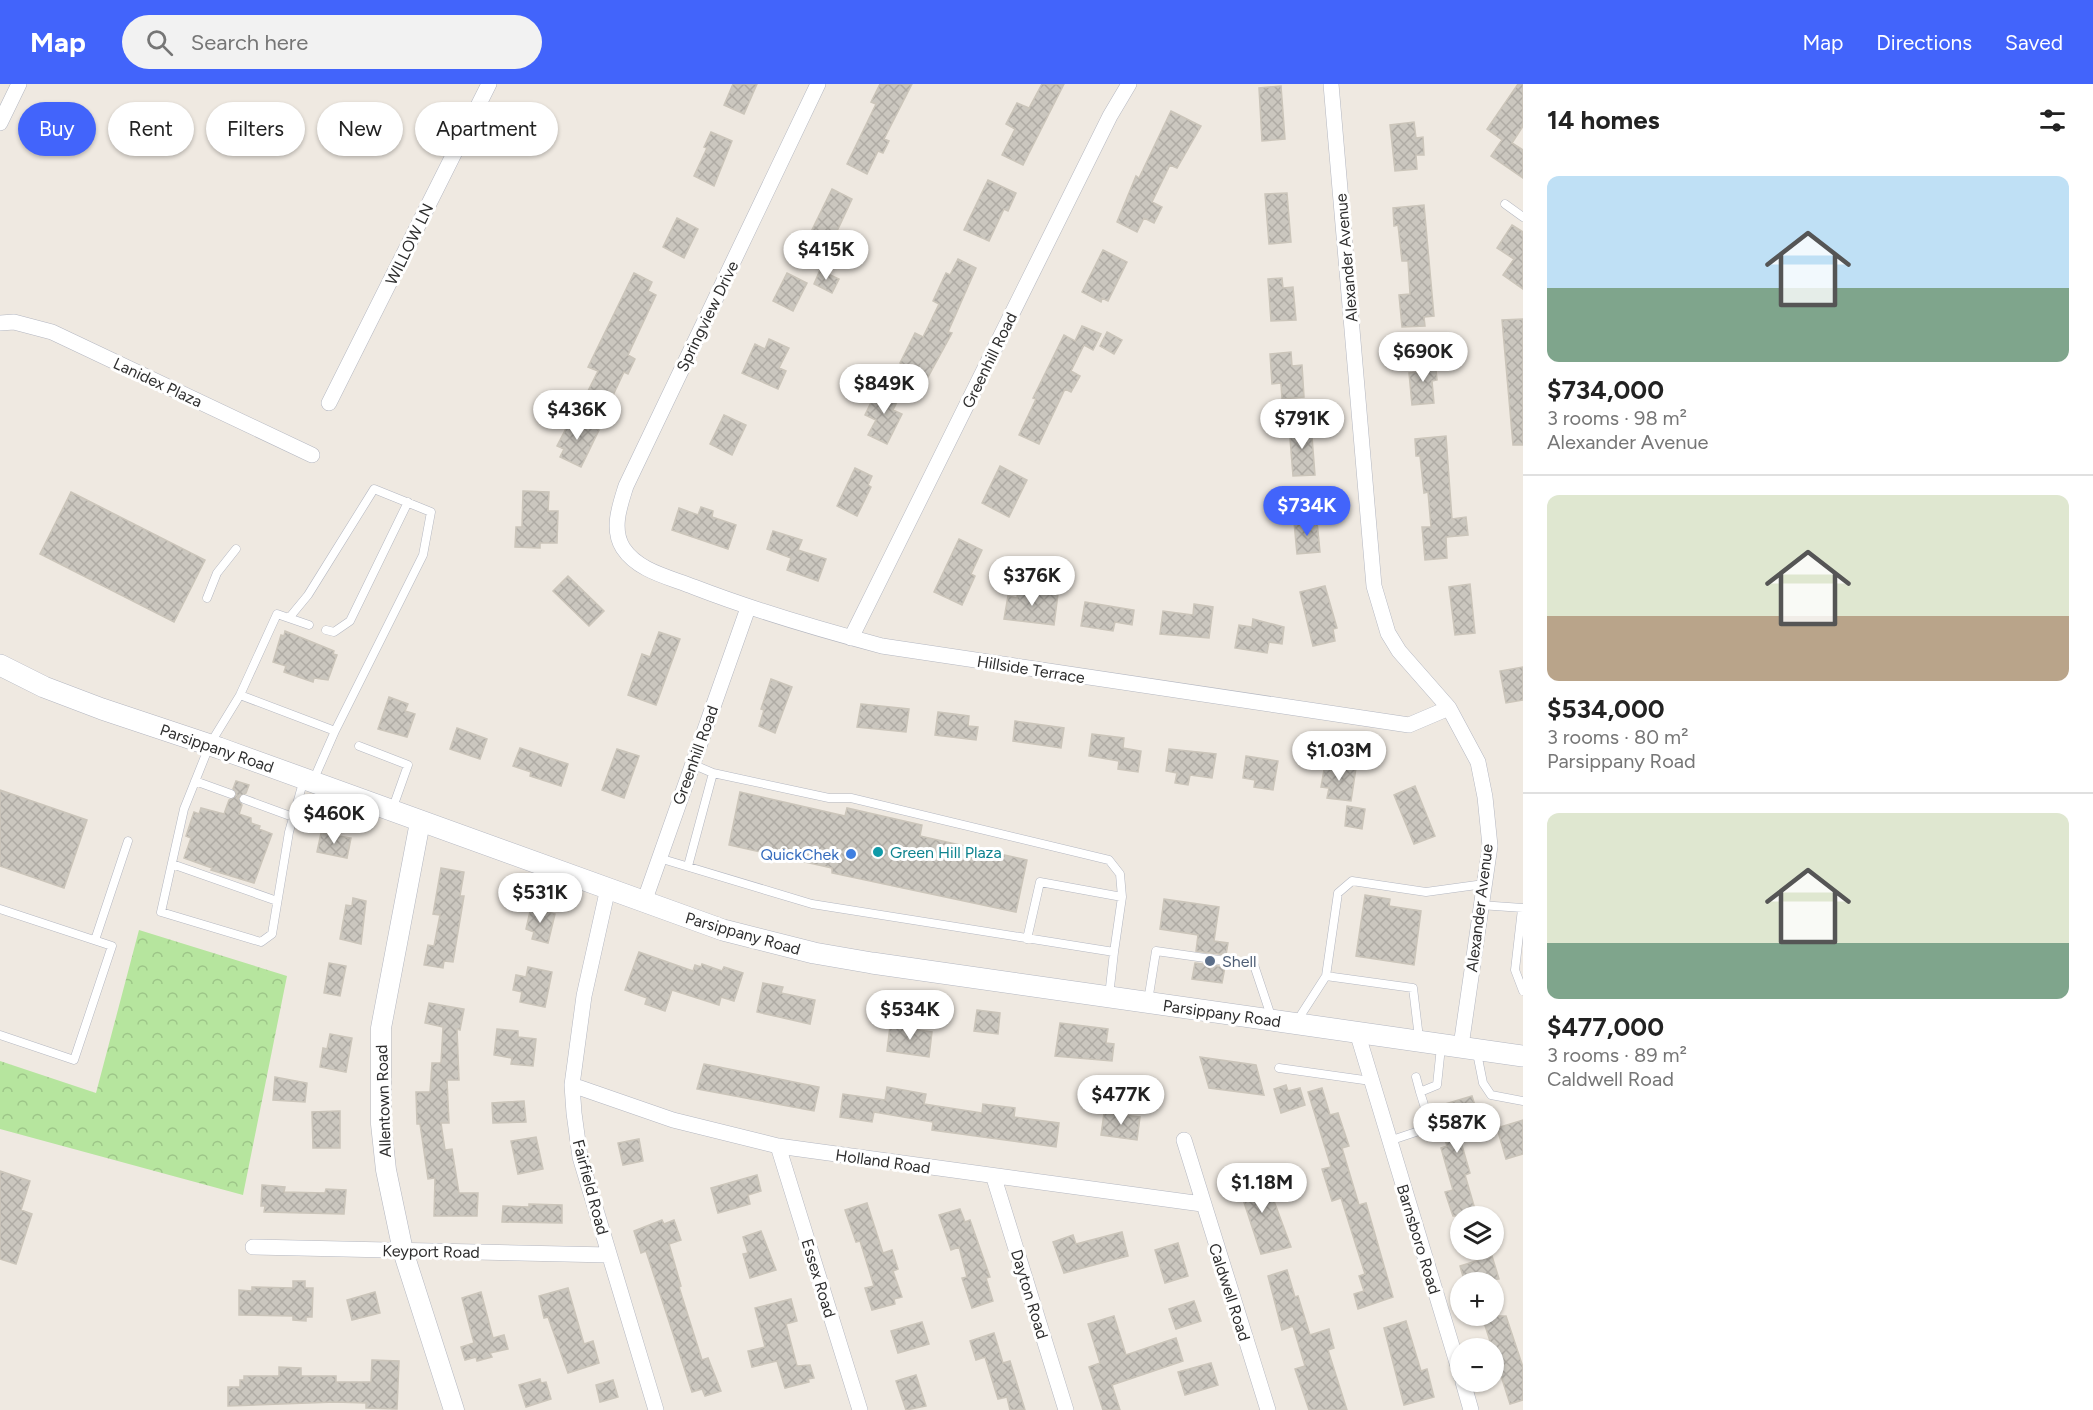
<!DOCTYPE html>
<html lang="en">
<head>
<meta charset="utf-8">
<style>
	:root { --surface:#fff; --page:#f2f2f2; --text:#222; --muted:#767676; --line:#e0e0e0; --accent:#4264fb }
	body { margin:0; font-family:Figtree,sans-serif; background:var(--page); color:var(--text); height:100vh; display:flex; flex-direction:column; font-size:22px; white-space:nowrap }
	* { box-sizing:border-box; margin:0 }
	p { font-size:20px; color:var(--muted) }
	.icon { flex:none; width:33px; height:33px; fill:none; stroke:currentColor; stroke-width:2; stroke-linecap:round; stroke-linejoin:round }
	.map { position:relative; flex:1; overflow:hidden }
	.side { display:flex; flex-direction:column; background:var(--surface); width:570px }
	.side>* { flex:none }
	.guide { position:absolute; left:18px; top:18px; width:570px; height:54px; display:flex; gap:12px }
	.controls { position:absolute; left:1450px; top:1122px; display:grid; gap:12px }
	.controls a { display:grid; place-items:center; width:54px; height:54px; border-radius:50%; background:var(--surface); box-shadow:0 2px 4px #0004; font-size:30px }
	.price { position:absolute; translate:-50% -51px; padding:0 14px; border-radius:21px; background:#fff; color:#222; font-size:20px; line-height:39px; filter:drop-shadow(0 2px 3px #0008) }
	.price::after { content:''; position:absolute; left:50%; top:36px; width:18px; height:14px; margin-left:-9px; background:inherit; clip-path:polygon(0 0,100% 0,50% 100%) }
	.price.selected { background:var(--accent); color:#fff }
	ul { padding:0; list-style:none }
	li { display:grid; align-content:center; gap:12px; height:318px; padding:0 24px }
	li+li { border-top:2px solid var(--line) }
	li span { display:grid; place-items:center; height:186px; border-radius:12px; color:#555 }
	li>.icon { margin-inline-start:auto }
	span .icon { width:108px; height:108px; fill:#fffc; stroke-width:1 }
	li b { font-size:26px }
	h2 { display:flex; justify-content:space-between; align-items:center; height:72px; padding:0 24px; font-size:26px }
	.chip { padding:0 21px; border-radius:27px; background:var(--surface); box-shadow:0 2px 4px #0004; font-size:21px; line-height:54px }
	.chip.selected { background:var(--accent); color:#fff }
	header { display:flex; align-items:center; gap:36px; box-sizing:border-box; height:84px; padding:0 30px; background:var(--accent); color:#fff }
	header strong { font-size:28px }
	nav { display:flex; gap:33px; margin-inline-start:auto; font-size:21px }
	.search { width:420px; height:54px; background:var(--page); display:flex; align-items:center; gap:15px; box-sizing:border-box; padding:0 21px; border-radius:33px; color:var(--muted); font-size:22px }
	main { display:flex; flex:1; min-height:0 }
	.map>svg:first-child { display:block }
	.forest { fill:url(#forest-crowns) }
	.building { fill:url(#building-cross-hatch); stroke:#cbc5ba; stroke-width:1.5 }
	.lines { fill:none; stroke-linecap:round; stroke-linejoin:round }
	.service-casing { stroke:#b4b7c1; stroke-width:9 }
	.minor-casing { stroke:#b4b7c1; stroke-width:16 }
	.tertiary-casing { stroke:#b4b7c1; stroke-width:21 }
	.secondary-casing { stroke:#b4b7c1; stroke-width:22 }
	.service { stroke:#fff; stroke-width:8 }
	.minor { stroke:#fff; stroke-width:15 }
	.tertiary { stroke:#fff; stroke-width:20 }
	.secondary { stroke:#fff; stroke-width:21 }
	.culture-dot { fill:#0f9aa8; stroke:#fff; stroke-width:2 }
	.shop-dot { fill:#3f7fe0; stroke:#fff; stroke-width:2 }
	.service-dot { fill:#5c6f8a; stroke:#fff; stroke-width:2 }
	.labels { text-anchor:middle; stroke-width:6; stroke-linejoin:round; paint-order:stroke }
	.street-label { font-size:16px; fill:#2e2e2e; stroke:#fff }
	.culture-label { font-size:16px; fill:#0d838f; stroke:#fff; text-anchor:start }
	.shop-label { font-size:16px; fill:#366cbe; stroke:#fff; text-anchor:end }
	.service-label { font-size:16px; fill:#4e5e75; stroke:#fff; text-anchor:start }
</style>
</head>
<body>
<header>
<strong>Map</strong>
<div class="search"><svg class="icon" aria-label="search" viewBox="0 0 24 24"><circle cx="10" cy="10" r="6"/><path d="M15 15l6 6"/></svg>Search here</div>
<nav><a>Map</a><a>Directions</a><a>Saved</a></nav>
</header>
<main>
<div class="map">
<svg width="1523" height="1326" viewBox="0 0 1523 1326">
	<defs>
		<pattern id="forest-crowns" width="20" height="18" patternUnits="userSpaceOnUse" patternTransform="scale(1.5)"><rect width="20" height="18" fill="#b6e59e"/><path d="M2 6a3 3 0 1 1 6 0M12 15a3 3 0 1 1 6 0" fill="none" stroke="#9dc588"/></pattern>
		<pattern id="building-cross-hatch" width="8" height="8" patternUnits="userSpaceOnUse" patternTransform="scale(1.5)"><rect width="8" height="8" fill="#cbc7bf"/><path d="M0 0l8 8M0 8l8-8" fill="none" stroke="#afaba4"/></pattern>
	</defs>
	<rect width="100%" height="100%" fill="#efe9e1"/>
	<path class="forest" d="M139,846L287,892L243,1111L0,1045V977L96,1009Z"/>
	<path class="building" d="M733,0H757L744,30L724,21Z
		M880,0H912L884,55L889,57L883,69L878,67L867,90L847,80L876,20L871,18Z
		M1042,0H1064L1023,81L1002,71L1015,45L1006,40L1017,19L1029,24Z
		M1518,0H1523V42L1512,59L1523,66V94L1491,72L1502,56L1487,45Z
		M1281,2L1285,55L1262,57L1259,4Z
		M1171,27L1201,42L1177,84L1170,81L1152,118L1162,123L1154,139L1144,134L1137,148L1117,138L1136,92L1139,94Z
		M1414,38L1416,54L1423,53L1424,71H1416L1417,85L1395,87L1390,41Z
		M711,48L732,57L714,102L694,92L707,64L704,63Z
		M988,96L1016,109L1008,127L1004,125L989,157L964,146Z
		M832,105L852,115L831,160L810,150Z
		M1287,109L1291,158L1269,160L1265,110Z
		M1424,121L1434,232L1424,233L1425,242L1402,243L1399,211L1410,210L1408,177H1402L1398,141L1394,142L1393,124Z
		M677,134L698,145L684,174L663,163Z
		M1512,141L1523,148V205L1503,191L1514,175L1497,164Z
		M1103,166L1127,178L1108,217L1102,214L1101,218L1082,208Z
		M958,175L976,184L948,248L952,249L928,293L900,279L915,249L923,253L939,220L933,217L946,189L950,191Z
		M820,186L839,195L832,209L814,200Z
		M634,189L652,198L648,207L656,211L628,271L635,275L628,290L624,288L608,322L586,311L598,287L588,283Z
		M787,189L807,199L793,227L773,217Z
		M1282,194L1283,204L1293,203L1296,236L1271,237L1268,195Z
		M1523,235V361H1513L1502,236Z
		M1082,242L1101,250L1093,266L1084,261L1071,287L1080,292L1071,308L1065,305L1039,360L1019,351L1036,315L1033,314L1064,251L1075,257Z
		M1107,248L1122,256L1114,270L1100,262Z
		M769,255L789,264L779,284L786,287L778,305L742,289L755,260L765,265Z
		M1291,268L1292,282L1302,281L1304,313L1282,315L1281,299L1272,300L1270,270Z
		M1435,276L1437,296L1432,297L1434,319L1412,321L1409,289L1420,288L1419,277Z
		M879,302L900,312L893,326L902,330L887,360L868,351L876,336L865,331Z
		M724,331L746,341L732,371L710,360Z
		M572,333L599,346L581,383L560,373L564,365L557,362Z
		M1311,340L1315,391L1293,392L1289,342Z
		M1446,352L1452,435L1466,433L1468,451L1446,453L1447,474L1425,476L1422,443H1431L1428,408L1424,409L1420,372H1416L1415,355Z
		M1000,382L1027,396L1009,433L982,419Z
		M855,384L872,392L868,401L871,403L857,432L837,422Z
		M523,407L549,408L548,427H558L557,459H540V464L515,463L516,443H522Z
		M71,408L205,476L174,538L40,470Z
		M701,423L713,427L712,433L736,441L728,465L672,446L679,424L698,431Z
		M1317,437L1320,468L1297,470L1294,438Z
		M773,447L802,456L798,466L826,475L818,497L787,486L791,474L767,465Z
		M959,455L982,466L971,490L975,492L962,521L934,508Z
		M568,492L604,527L589,542L553,507Z
		M1470,500L1475,549L1455,551L1449,503Z
		M1325,502L1337,544L1333,545L1335,557L1313,562L1300,508Z
		M1026,505L1058,510L1054,541L1004,535L1008,512L1017,514L1018,506Z
		M1085,518L1134,526L1132,541L1115,538L1113,547L1081,542Z
		M1194,520L1213,523L1209,554L1160,550L1163,527L1193,531Z
		M1253,535L1284,543L1282,560L1269,558L1267,569L1235,564L1239,541L1252,543Z
		M285,547L334,567L333,570L337,571L328,596L314,594L313,598L284,588L286,582L273,578L281,551L284,552Z
		M659,548L680,555L656,621L628,611L642,570L650,573Z
		M1523,583V616L1506,619L1500,587Z
		M771,595L792,603L775,649L759,642L764,626L761,625Z
		M389,613L408,620L405,627L415,630L407,653L378,645Z
		M861,620L909,625L906,648L857,643Z
		M938,628L969,632L968,642L978,643L976,656L935,651Z
		M1015,637L1064,644L1061,664L1013,657Z
		M457,644L487,655L480,675L450,665Z
		M1092,650L1124,654L1123,664L1141,667L1138,688L1118,685L1119,677L1089,672Z
		M520,664L568,680L561,702L530,692L531,688L513,682Z
		M617,665L639,672L624,714L602,706Z
		M1169,665L1216,670L1212,694L1190,691L1188,701L1175,699L1177,689L1166,687Z
		M1246,672L1278,677L1273,706L1254,703L1255,696L1243,694Z
		M1325,680L1356,684L1351,717L1327,714L1329,704L1321,703Z
		M236,697L249,701L246,709L238,714L242,721L239,730L251,734V739L260,742L259,745L272,750L254,799L211,786L212,784L184,774L191,754L186,752L194,728L199,730L201,724L224,730L229,716L237,711L233,705Z
		M1415,702L1435,752L1414,760L1394,711Z
		M0,706L87,736L64,804L0,782Z
		M740,708L845,732L847,724L922,741L920,752L1027,776L1016,828L832,789V784L729,761Z
		M1347,722L1365,725L1362,745L1345,742Z
		M321,749L351,754L347,774L317,768Z
		M441,784L464,788L460,812H464L453,878L444,877L443,884L424,881L428,861L434,862L440,831L433,830Z
		M1365,811L1390,815L1389,822L1421,827L1414,881L1356,872Z
		M353,814L366,817L361,860L340,855L346,821L352,822Z
		M1164,815L1219,823L1214,857L1228,859L1226,871L1196,867L1198,851L1160,845Z
		M531,823L555,830L548,859L532,855L534,848L526,845Z
		M639,868L693,887L695,881L701,883L702,880L722,887L724,883L743,889L734,917L721,913L719,921L672,906L665,927L645,920L647,914L625,906Z
		M329,879L346,882L340,912L324,909Z
		M1195,879L1225,883L1222,899L1192,895Z
		M528,883L552,888L545,923L520,918L522,908L513,906L516,891L526,893Z
		M763,899L783,903L781,909L815,916L810,940L757,928Z
		M429,919L464,925L460,946L457,945L459,996H447L449,1039H441L445,1066L452,1065L459,1109H478L477,1132H434L435,1094L428,1095L420,1040H417L416,1008H430L432,979H441L443,943L425,939Z
		M977,926L1000,929L998,950L974,947Z
		M1060,939L1108,945L1106,959L1114,960L1112,977L1055,972Z
		M890,942L932,948L929,973L887,967Z
		M497,945L518,947V953L536,955L533,982L511,980L512,974L494,971Z
		M330,950L352,954L346,988L320,983L323,964L327,965Z
		M1200,973L1256,981L1264,1011L1209,1004Z
		M704,980L819,1003L814,1027L697,1005Z
		M275,993L307,999L305,1018L273,1016Z
		M1286,1001L1288,1007L1300,1004L1305,1021L1281,1029L1274,1005Z
		M887,1003L926,1010L924,1020L982,1029L983,1020L1015,1024L1014,1033L1059,1039L1056,1063L932,1046L933,1038L874,1028L872,1038L840,1033L843,1010L885,1016Z
		M1322,1004L1330,1031L1338,1029L1349,1062L1342,1064L1359,1121L1366,1119L1393,1213L1358,1225L1354,1210L1364,1207L1359,1192L1365,1190L1341,1114L1332,1117L1322,1085L1331,1083L1308,1008Z
		M1472,1012L1479,1034L1456,1041L1470,1089L1465,1091L1477,1132H1453L1445,1108L1453,1106L1441,1064L1447,1062L1435,1023Z
		M524,1017L526,1038L493,1039L492,1019Z
		M340,1027V1064H313L312,1028Z
		M1104,1029L1140,1033L1137,1056L1101,1051Z
		M1523,1036V1070L1506,1075L1497,1044Z
		M536,1053L543,1085L518,1090L511,1057Z
		M639,1055L643,1077L623,1081L618,1059Z
		M1255,1085L1264,1111L1271,1109L1291,1163L1261,1170L1235,1091Z
		M0,1087L30,1097L21,1126L32,1130L16,1180L0,1175Z
		M757,1091L761,1107L748,1111L750,1120L718,1129L711,1104Z
		M262,1101L285,1103L284,1108L325,1109L326,1105L346,1106L344,1130L264,1128L265,1122H261Z
		M867,1119L883,1169L892,1166L898,1185L893,1187L902,1213L894,1215L895,1220L872,1226L865,1204L874,1202L860,1157L856,1158L845,1126Z
		M529,1120L562,1121V1139L502,1138L503,1122L529,1123Z
		M960,1125L965,1138L970,1136L990,1193L986,1194L993,1217L972,1224L962,1194L967,1193L959,1163L951,1166L939,1131Z
		M662,1136L664,1140L674,1136L681,1156L669,1160L681,1202L679,1203L702,1276L708,1274L721,1307L705,1312L702,1305L692,1308L646,1167L641,1169L634,1147Z
		M761,1147L776,1186L750,1194L743,1170L748,1169L743,1153Z
		M1122,1148L1128,1172L1064,1189L1053,1158L1073,1151L1076,1160Z
		M1178,1159L1188,1192L1165,1199L1155,1166Z
		M1492,1172L1499,1195L1481,1198L1479,1192L1464,1196L1460,1182Z
		M1287,1186L1295,1213L1298,1212L1310,1251L1329,1245L1334,1264L1328,1266L1347,1326H1309L1295,1285L1305,1282L1293,1242L1282,1246L1268,1192Z
		M293,1197H305V1204H313L312,1233H306V1237L293,1236V1232L239,1231V1206L252,1207V1203L293,1204Z
		M568,1204L584,1260L593,1257L599,1279L568,1289L548,1233L544,1234L539,1212Z
		M375,1208L380,1229L352,1236L347,1216Z
		M481,1208L493,1254L504,1251L508,1265L490,1269L492,1273L477,1277L476,1273L465,1276L461,1263L474,1259L462,1214Z
		M791,1215L797,1237L786,1240L797,1282L810,1281L814,1294L808,1295L809,1298L785,1304L777,1277L752,1283L748,1267L765,1263L755,1224Z
		M1194,1217L1201,1237L1176,1245L1169,1225Z
		M1114,1232L1126,1271L1176,1254L1183,1277L1112,1301L1120,1326H1103L1089,1283L1100,1279L1088,1240Z
		M1482,1232H1506L1523,1283V1316L1510,1320Z
		M1406,1237L1421,1287L1427,1285L1434,1313L1404,1321L1384,1244Z
		M922,1238L929,1260L898,1269L891,1247Z
		M994,1249L1003,1279L1010,1277L1025,1326H1010L1007,1313L998,1315L985,1273L976,1276L970,1257Z
		M372,1276L399,1277L397,1325L366,1324V1319L335,1318L228,1322V1303H240V1296H244V1292H279V1283L301,1284V1292H336V1298H371Z
		M1211,1279L1218,1301L1185,1311L1178,1288Z
		M916,1291L926,1322L906,1326L896,1297Z
		M540,1295L541,1299L546,1298L551,1315L526,1323L519,1301Z
		M613,1296L618,1313L600,1318L596,1301Z"/>
	<g class="lines">
		<defs>
			<path id="service" d="M1505,120L1523,133
				M207,514L217,489L236,465
				M289,534L308,511L374,405L431,428L423,471L335,647
				M326,546L334,548L350,537L408,418
				M240,611L277,530L309,541
				M359,662L408,681L392,726
				M713,689L829,714H851L1109,776L1120,790L1122,813L1114,868
				M304,695L289,748L272,850L261,858L161,828L184,725L210,660L240,611L335,647L313,697
				M195,697L231,710
				M244,715L293,733
				M659,774L812,820L1114,868L1109,912
				M172,780L277,817
				M688,782L713,689L692,680
				M1480,821L1523,824
				M0,825L112,862L74,976L0,951
				M1522,825L1515,886L1523,907
				M1027,855L1040,798L1122,813
				M95,856L128,757
				M1326,892L1413,904L1419,954
				M1148,917L1156,867L1254,881L1271,932
				M1297,937L1326,892L1338,809L1352,797L1426,808L1484,800
				M1477,969L1483,999L1491,1011L1523,1017
				M1279,984L1371,997
				M1416,993L1420,1008
				M1389,1057L1431,1043L1420,1008L1437,1001L1441,963"/>
			<path id="minor" d="M818,0L626,402C620,421 611,445 623,464C638,487 669,493 694,503C756,527 818,545 882,562L1409,641L1449,624
				M1331,0L1374,502L1388,549L1399,567L1449,624L1478,678L1485,713L1490,762L1461,962
				M0,39L19,0
				M0,239L14,238L52,248L312,371
				M329,319L489,0
				M851,554L1110,32L1129,0
				M608,804L584,912L572,1001L574,1029L580,1073L656,1326
				M644,818L748,524
				M1357,948L1461,1292
				M572,1001L673,1036L778,1062L1202,1120
				M1184,1056L1268,1326
				M778,1062L860,1326
				M994,1094L1066,1326
				M253,1163L609,1171
				M1463,1298L1471,1326"/>
			<path id="tertiary" d="M420,738L381,944V1040L386,1086L403,1167L454,1326"/>
			<path id="secondary" d="M0,581L44,603L102,625L219,664L723,846L814,869L872,879L1523,972"/>
		</defs>
		<use href="#service" class="service-casing"/>
		<use href="#minor" class="minor-casing"/>
		<use href="#tertiary" class="tertiary-casing"/>
		<use href="#secondary" class="secondary-casing"/>
		<use href="#service" class="service"/>
		<use href="#minor" class="minor"/>
		<use href="#tertiary" class="tertiary"/>
		<use href="#secondary" class="secondary"/>
	</g>
	<circle class="culture-dot" cx="878" cy="768" r="6"/>
	<circle class="shop-dot" cx="851" cy="770" r="6"/>
	<circle class="service-dot" cx="1210" cy="877" r="6"/>
	<g class="labels">
		<g class="street-label">
			<text transform="translate(409 160) rotate(-64)" y="6">WILLOW LN</text>
			<text transform="translate(1346 174) rotate(-95)" y="6">Alexander Avenue</text>
			<text transform="translate(707 232) rotate(-64)" y="6">Springview Drive</text>
			<text transform="translate(989 276) rotate(-64)" y="6">Greenhill Road</text>
			<text transform="translate(158 298) rotate(25)" y="6">Lanidex Plaza</text>
			<text transform="translate(1031 585) rotate(9)" y="6">Hillside Terrace</text>
			<text transform="translate(217 664) rotate(19)" y="6">Parsippany Road</text>
			<text transform="translate(695 671) rotate(-70)" y="6">Greenhill Road</text>
			<text transform="translate(1479 824) rotate(-83)" y="6">Alexander Avenue</text>
			<text transform="translate(743 849) rotate(16)" y="6">Parsippany Road</text>
			<text transform="translate(1222 929) rotate(8)" y="6">Parsippany Road</text>
			<text transform="translate(383 1017) rotate(-92)" y="6">Allentown Road</text>
			<text transform="translate(883 1077) rotate(8)" y="6">Holland Road</text>
			<text transform="translate(591 1103) rotate(75)" y="6">Fairfield Road</text>
			<text transform="translate(1419 1155) rotate(73)" y="6">Barnsboro Road</text>
			<text transform="translate(431 1167) rotate(1)" y="6">Keyport Road</text>
			<text transform="translate(819 1194) rotate(73)" y="6">Essex Road</text>
			<text transform="translate(1230 1208) rotate(72)" y="6">Caldwell Road</text>
			<text transform="translate(1030 1210) rotate(73)" y="6">Dayton Road</text>
		</g>
		<g class="culture-label">
			<text x="890" y="774">Green Hill Plaza</text>
		</g>
		<g class="shop-label">
			<text x="839" y="776">QuickChek</text>
		</g>
		<g class="service-label">
			<text x="1222" y="883">Shell</text>
		</g>
	</g>
</svg>
<div class="controls">
<a><svg class="icon" aria-label="layers" viewBox="0 0 24 24"><path d="M12 4l9 5-9 5-9-5zM3 14l9 5 9-5"/></svg></a>
<a>+</a>
<a>−</a>
</div>
<b class="price" style="left:826px;top:197px">$415K</b>
<b class="price" style="left:1423px;top:299px">$690K</b>
<b class="price" style="left:884px;top:331px">$849K</b>
<b class="price" style="left:577px;top:357px">$436K</b>
<b class="price" style="left:1302px;top:366px">$791K</b>
<b class="price selected" style="left:1307px;top:453px">$734K</b>
<b class="price" style="left:1032px;top:523px">$376K</b>
<b class="price" style="left:1339px;top:698px">$1.03M</b>
<b class="price" style="left:334px;top:761px">$460K</b>
<b class="price" style="left:540px;top:840px">$531K</b>
<b class="price" style="left:910px;top:957px">$534K</b>
<b class="price" style="left:1121px;top:1042px">$477K</b>
<b class="price" style="left:1457px;top:1070px">$587K</b>
<b class="price" style="left:1262px;top:1130px">$1.18M</b>
<div class="guide">
<a class="chip selected">Buy</a>
<a class="chip">Rent</a>
<a class="chip">Filters</a>
<a class="chip">New</a>
<a class="chip">Apartment</a>
</div>
</div>
<section class="side">
<h2>14 homes<svg class="icon" aria-label="filters" viewBox="0 0 24 24"><path d="M4 7h16M4 17h16"/><circle cx="9" cy="7" r="2"/><circle cx="15" cy="17" r="2"/></svg></h2>
<ul>
<li><span style="background:linear-gradient(#bfe0f5 60%,#7fa58c 0)"><svg class="icon" aria-label="home" viewBox="0 0 24 24"><path d="M3 11l9-7 9 7M6 9v11h12V9"/></svg></span><div><b>$734,000</b><p>3 rooms · 98 m²</p><p>Alexander Avenue</p></div></li>
<li><span style="background:linear-gradient(#dfe7d0 65%,#b9a48a 0)"><svg class="icon" aria-label="home" viewBox="0 0 24 24"><path d="M3 11l9-7 9 7M6 9v11h12V9"/></svg></span><div><b>$534,000</b><p>3 rooms · 80 m²</p><p>Parsippany Road</p></div></li>
<li><span style="background:linear-gradient(#dfe7d0 70%,#7fa58c 0)"><svg class="icon" aria-label="home" viewBox="0 0 24 24"><path d="M3 11l9-7 9 7M6 9v11h12V9"/></svg></span><div><b>$477,000</b><p>3 rooms · 89 m²</p><p>Caldwell Road</p></div></li>
</ul>
</section>
</main>
</body>
</html>
